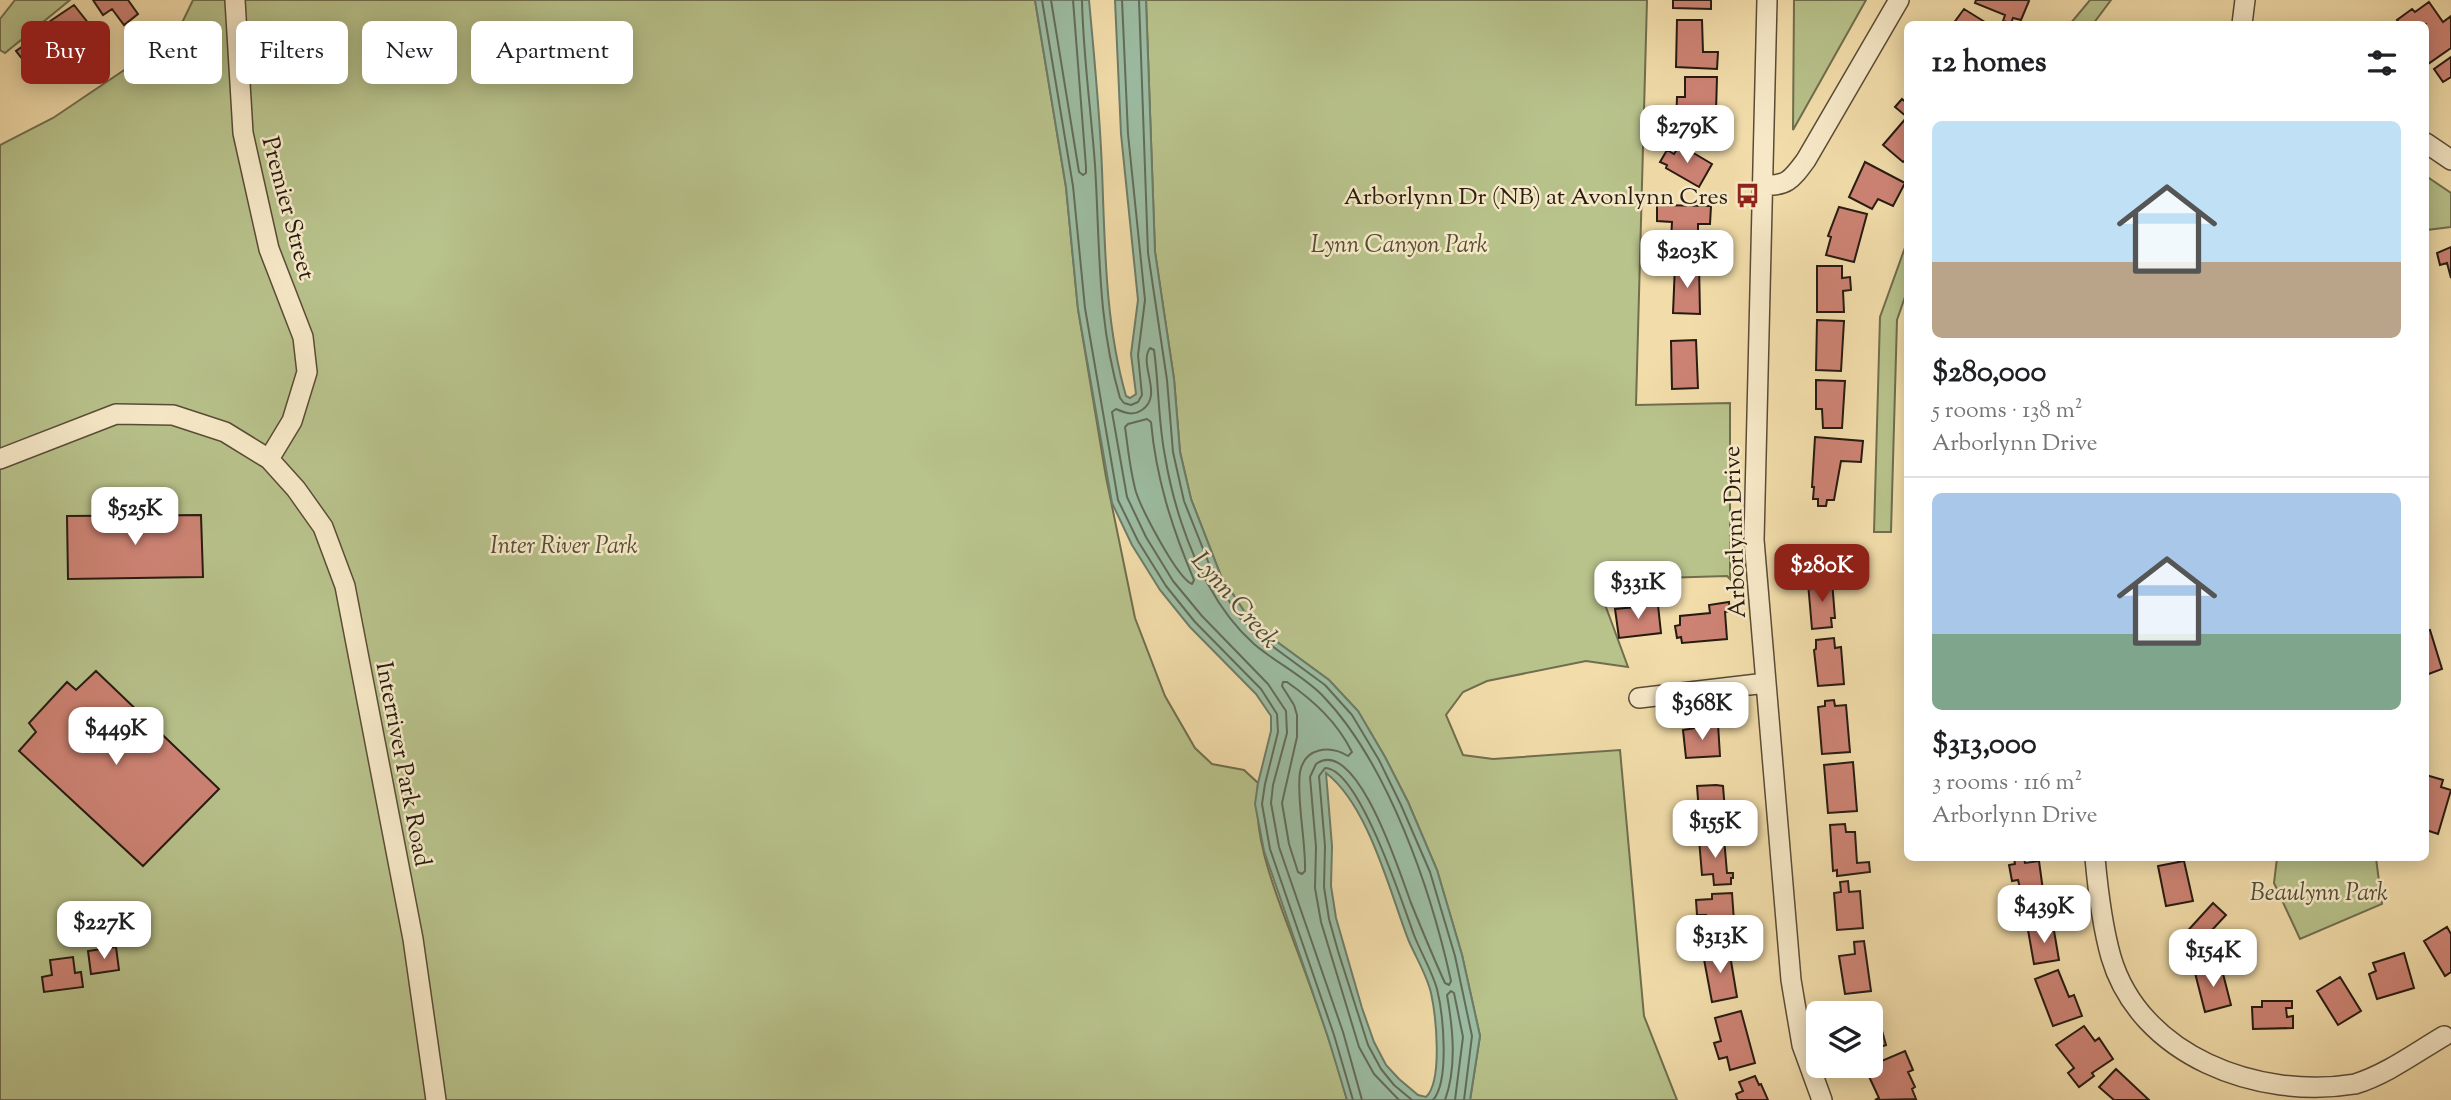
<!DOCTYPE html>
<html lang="en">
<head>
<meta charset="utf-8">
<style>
	:root { --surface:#fff; --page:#f6f6f6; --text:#202124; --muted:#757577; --line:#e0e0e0; --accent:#8f2418 }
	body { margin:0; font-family:"Sorts Mill Goudy",serif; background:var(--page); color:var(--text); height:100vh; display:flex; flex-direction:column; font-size:26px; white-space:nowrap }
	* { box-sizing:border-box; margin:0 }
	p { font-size:23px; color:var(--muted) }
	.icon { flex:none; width:38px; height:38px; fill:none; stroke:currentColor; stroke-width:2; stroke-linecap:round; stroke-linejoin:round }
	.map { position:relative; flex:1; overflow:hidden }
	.panel { position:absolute; left:1904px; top:21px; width:525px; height:840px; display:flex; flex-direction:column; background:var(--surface); border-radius:10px; box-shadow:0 4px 18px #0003 }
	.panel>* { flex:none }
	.top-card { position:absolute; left:21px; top:21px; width:665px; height:63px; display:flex; gap:14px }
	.tools { position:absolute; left:1806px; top:1001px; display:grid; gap:14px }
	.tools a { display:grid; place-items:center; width:77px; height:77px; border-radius:10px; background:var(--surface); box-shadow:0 4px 18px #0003; font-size:35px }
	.price { position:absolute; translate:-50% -60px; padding:0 16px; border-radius:14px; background:#fff; color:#222; font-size:23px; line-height:46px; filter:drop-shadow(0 2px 4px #0008) }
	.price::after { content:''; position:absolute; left:50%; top:42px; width:21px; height:16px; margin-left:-10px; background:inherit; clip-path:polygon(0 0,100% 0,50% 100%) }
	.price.selected { background:var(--accent); color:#fff }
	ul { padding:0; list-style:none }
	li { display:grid; align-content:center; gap:14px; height:371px; padding:0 28px }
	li+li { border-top:2px solid var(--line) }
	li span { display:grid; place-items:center; height:217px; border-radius:10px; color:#555 }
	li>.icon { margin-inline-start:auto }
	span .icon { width:126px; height:126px; fill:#fffc; stroke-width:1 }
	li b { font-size:30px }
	h2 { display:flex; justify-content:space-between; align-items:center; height:84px; padding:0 28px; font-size:30px }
	.chip { padding:0 24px; border-radius:10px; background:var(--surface); box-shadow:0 4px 18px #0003; font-size:24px; line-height:63px }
	.chip.selected { background:var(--accent); color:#fff }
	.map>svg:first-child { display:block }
	.green { fill:#b8c28b; stroke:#706e4e; stroke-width:2 }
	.water { fill:#9cbda3; stroke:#6d7c69; stroke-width:2; fill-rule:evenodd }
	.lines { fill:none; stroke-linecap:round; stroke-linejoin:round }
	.shore { stroke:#626c5a; stroke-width:2 }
	.building { fill:#cd8374; stroke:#271b11; stroke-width:2 }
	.minor-casing { stroke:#5a4c37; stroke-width:22 }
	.minor { stroke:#f7e9c8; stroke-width:19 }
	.labels { text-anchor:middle; stroke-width:5; stroke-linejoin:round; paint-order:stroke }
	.poi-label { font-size:24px; fill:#271b11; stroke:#f7e9c8; text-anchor:end }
	.street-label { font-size:24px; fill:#271b11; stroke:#f7e9c8 }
	.park-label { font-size:24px; font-style:italic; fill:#524d36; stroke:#f7e9c8 }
	.water-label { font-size:26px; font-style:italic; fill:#4a4c3d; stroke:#f7e9c8 }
</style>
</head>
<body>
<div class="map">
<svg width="2451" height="1100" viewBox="0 0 2451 1100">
	<rect width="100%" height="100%" fill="#f2ddaa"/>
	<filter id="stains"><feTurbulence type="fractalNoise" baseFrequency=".00286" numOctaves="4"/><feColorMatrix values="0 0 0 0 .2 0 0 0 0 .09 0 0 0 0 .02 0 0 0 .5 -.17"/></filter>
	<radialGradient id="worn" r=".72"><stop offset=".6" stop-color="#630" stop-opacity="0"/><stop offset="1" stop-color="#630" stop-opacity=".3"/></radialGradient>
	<path class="green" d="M15,0H70L5,53L0,50V19Z
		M193,0H1035L1066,187L1078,309L1106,477L1135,618L1165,696L1195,748L1212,764L1244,770L1258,783C1251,840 1279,900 1298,953C1316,1001 1334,1050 1347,1100H0V145L53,118L142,58L180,27Z
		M1146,0H1647L1636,405L1730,403V579L1727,576L1596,580L1628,667L1586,661L1487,681L1463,692L1446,715L1463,755L1493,759L1620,750L1644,1016L1677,1100H1470L1480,1036L1462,955L1437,870L1408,802L1385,757L1358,711L1329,680L1265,633L1246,614L1221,576L1191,499L1180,452L1174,379L1155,252Z
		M1794,0H1866L1793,130Z
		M2090,0H2111L2093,24H2070Z
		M2426,176L2451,193V227L2426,230Z
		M1907,242V291L1897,320L1891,532H1874L1880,317Z
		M2277,858H2376L2382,904L2300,939L2274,883Z"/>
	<path class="water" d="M1035,0H1089C1094,56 1100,113 1102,170C1105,246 1105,323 1126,396L1130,398L1136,394L1131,354L1138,300L1121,134L1115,0H1146L1155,252L1174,379L1180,452L1191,499L1221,576L1246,614L1265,633L1329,680L1358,711L1385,757L1408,802L1437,870L1462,955L1480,1036L1470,1100H1347L1328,1037L1264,851L1255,804L1258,783L1271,731V716L1256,694L1190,627L1160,590L1132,545L1112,503L1078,309L1066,187ZM1326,773C1368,805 1389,889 1408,939C1415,956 1427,975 1431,993C1436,1016 1443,1081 1426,1097L1418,1095L1399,1079L1386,1065L1374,1042L1362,1008L1336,918L1331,886L1332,846Z"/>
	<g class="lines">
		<path class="shore" d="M1042,0L1073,186L1085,308L1118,500L1138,541L1166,586L1195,622L1261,689L1277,714L1278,732L1265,784L1262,804L1270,849L1334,1035L1353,1100
			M1051,0L1079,172L1083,175L1086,173V167L1073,0
			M1082,0C1083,55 1091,110 1095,165C1100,245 1097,320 1120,398L1124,403L1131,405L1138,402L1142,395L1138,355L1145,300L1128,134L1122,0
			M1139,0L1148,253L1167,380L1173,452L1184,501L1215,579L1240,618L1261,638L1325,685L1352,715L1379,760L1401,805L1430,872L1455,956L1472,1036L1464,1100
			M1147,419L1151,422C1156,478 1172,528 1194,580L1192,584C1177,578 1142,510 1136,492C1130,471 1128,448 1125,427L1128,424Z
			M1283,682H1287C1314,701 1337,722 1352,752L1348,756C1330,745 1305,747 1300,772C1296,798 1306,841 1305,871L1302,874L1298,872L1289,844L1282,803L1297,737V715L1294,705L1282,686Z
			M1362,1100L1343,1032L1279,847L1271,803L1273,785L1287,733L1286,711L1268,684L1202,616L1173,581L1146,537L1127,497L1112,412L1116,409C1125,413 1133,416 1142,410C1164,395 1138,365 1150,348L1154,350C1159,385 1158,421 1165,456C1172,499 1187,547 1209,586C1221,608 1235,627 1254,644C1275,662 1302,675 1322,695C1388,763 1431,890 1451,981L1449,985L1445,983C1433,957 1422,930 1411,903C1401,877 1357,734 1316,764L1310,777L1316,847L1315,888L1321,922L1359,1047L1374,1074L1399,1100
			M1412,1100L1394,1085L1381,1069L1368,1045L1338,951L1329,919L1324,887L1325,846L1319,776L1325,768C1359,768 1403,905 1414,935C1421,953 1432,971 1437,989C1443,1013 1450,1081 1433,1100
			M1445,1100C1457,1067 1453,1029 1447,995L1451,991L1454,993L1463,1037L1455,1100"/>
	</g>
	<path class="building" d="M93,0H128L138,14L124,25L112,9L103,15Z
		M1673,0H1711V9L1673,8Z
		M1976,0H2028L2029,1L2021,20L2013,18L2011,23L2003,21L2005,15L1975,3Z
		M2429,2L2443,22L2451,16V48L2428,64L2426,61V24H2400L2397,20L2412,9L2415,12Z
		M74,5L89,24L81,29L93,47L79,56L66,39L58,44L61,49L53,54L65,71L52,79L39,63L31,70L16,51L46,30L43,26Z
		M1964,9L1988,24H1953Z
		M1677,20H1702L1703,52H1718L1717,69L1676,67Z
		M2451,57V77L2443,82L2434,69Z
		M1685,77H1717L1716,112H1726V126L1676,125L1677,97H1685Z
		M1902,99L1908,104V158L1903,162L1883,145L1907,117L1895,107Z
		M1680,145L1712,164L1699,187L1666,168L1667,165L1660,162L1667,150L1674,154Z
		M1865,162L1905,183L1893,206L1878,199L1872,209L1849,197Z
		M1657,205L1711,206L1710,224H1698V255L1656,253V240H1671L1672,222L1657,221Z
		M1839,207L1867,214L1854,262L1826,255L1831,237L1828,236Z
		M2451,247V278L2447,263L2440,265L2437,253Z
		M1675,265H1699L1700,314L1673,313Z
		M1817,266H1842V278L1850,277L1851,290L1843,291L1844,312H1817Z
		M1817,320L1844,321L1841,371L1816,370Z
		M1696,340L1698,388L1672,389L1671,341Z
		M1816,380L1845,381L1842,428H1823L1822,409H1816Z
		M1815,437L1863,441L1861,462L1841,461L1834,500H1827L1826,506H1818V499H1813L1814,487H1812Z
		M201,515L203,577L68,579L67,516Z
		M1832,581L1835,618H1831L1832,627L1812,629L1808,583Z
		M1729,602L1730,611L1725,612L1727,639L1682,643L1681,637L1677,638L1675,626L1680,625V616L1710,613L1709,605Z
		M1658,605L1661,633L1619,638L1615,609Z
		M2430,630L2442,669L2426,675V631Z
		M1834,638L1835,648L1841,647L1844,684L1818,686L1814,650L1816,649V640Z
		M96,671L219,789L143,866L19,751L36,732L29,723L67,682L76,690Z
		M1834,700L1835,706L1846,705L1850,752L1822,754L1818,707L1825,706V701Z
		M1718,724L1720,756L1686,758L1683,730Z
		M1853,762L1857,811L1828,813L1824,765Z
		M2426,775L2443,780L2441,787L2451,790L2438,834L2426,830Z
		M1716,785L1723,786L1726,824L1700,826L1697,786Z
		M1845,824L1846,832H1855L1857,863L1869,862L1870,872L1837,876V870L1833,871L1830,825Z
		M1724,838L1727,873H1733V878H1731V884L1714,885L1713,874L1702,875L1699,839Z
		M2014,858H2024L2025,863L2039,861L2045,905L2025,908L2018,880L2012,881L2009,865L2015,864Z
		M2184,861L2193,901L2166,906L2158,866Z
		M1848,881L1849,892L1860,891L1863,928L1837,930L1834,893L1841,892L1840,882Z
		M1732,893L1734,921H1731L1732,933H1719V942H1710V933H1707L1706,915H1697L1696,900L1712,899V894Z
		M2213,903L2226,915L2212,930L2219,936L2192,966L2172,948Z
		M2053,925L2059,960L2034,964L2028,930Z
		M2447,927L2451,934V972L2445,976L2424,941Z
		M1864,941L1871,991L1845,994L1839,956L1855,954L1854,942Z
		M116,947L119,970L91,974L88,951Z
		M1729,949L1737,997L1712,1002L1703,954Z
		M2404,953L2414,988L2377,999L2369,974L2376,971L2373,963Z
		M73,957L75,973L81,972L83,987L44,992L42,977L52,975L50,960Z
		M2221,966L2231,1005L2205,1012L2195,973Z
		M2058,970L2069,997L2074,995L2082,1016L2053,1026L2035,979Z
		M2340,977L2361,1011L2338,1025L2317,991Z
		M2262,1001H2292V1008H2286L2287,1017L2293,1016V1028L2253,1029L2252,1007H2262Z
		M1876,1009L1886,1045L1871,1050V1013H1860Z
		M1741,1011L1755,1063L1730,1070L1727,1057L1719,1059L1714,1043L1721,1041L1715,1018Z
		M2084,1026L2095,1041L2099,1038L2113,1059L2092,1073L2094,1076L2079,1087L2068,1073L2074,1068L2056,1045Z
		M1905,1051L1913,1070L1908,1072L1915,1087L1912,1089L1916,1099L1875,1100L1879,1098L1865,1068Z
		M2116,1069L2149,1100H2114L2099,1087Z
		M1755,1076L1759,1085L1761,1084L1768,1100H1738L1736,1094L1743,1091L1739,1082Z"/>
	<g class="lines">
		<defs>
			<path id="minor" d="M235,0L243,133L269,249L303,337L307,372L292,421L269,459
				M1767,0L1754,540L1791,980L1802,1045L1822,1100
				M2242,24L2245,0
				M2426,143L2451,160
				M1762,185C1787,187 1792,179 1806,160L1899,0
				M0,459L116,414L173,415L225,432L269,459L296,489L323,527L345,586L413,939L436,1100
				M1639,698L1766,683
				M2095,858C2098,891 2102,925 2111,957C2140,1056 2258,1100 2355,1084C2387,1074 2415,1053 2444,1036"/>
		</defs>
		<use href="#minor" class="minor-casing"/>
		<use href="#minor" class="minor"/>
	</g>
	<defs>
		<symbol id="bus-bare" viewBox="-9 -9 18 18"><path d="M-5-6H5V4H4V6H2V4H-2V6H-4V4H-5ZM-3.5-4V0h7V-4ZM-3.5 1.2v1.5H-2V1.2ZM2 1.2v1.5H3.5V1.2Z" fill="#8f2418" stroke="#f7e9c8" stroke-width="2.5" paint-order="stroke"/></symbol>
	</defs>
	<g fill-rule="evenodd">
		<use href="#bus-bare" x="1730" y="178" width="35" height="35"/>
	</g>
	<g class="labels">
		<g class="poi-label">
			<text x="1728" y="204">Arborlynn Dr (NB) at Avonlynn Cres</text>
		</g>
		<g class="street-label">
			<text transform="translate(289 208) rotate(75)" y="8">Premier Street</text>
			<text transform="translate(1734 532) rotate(-92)" y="8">Arborlynn Drive</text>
			<text transform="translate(404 764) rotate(79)" y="8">Interriver Park Road</text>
		</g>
		<g class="park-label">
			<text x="1399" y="252">Lynn Canyon Park</text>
			<text x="564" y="553">Inter River Park</text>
			<text x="2319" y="900">Beaulynn Park</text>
		</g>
		<g class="water-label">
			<text transform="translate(1236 599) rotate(49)" y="9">Lynn Creek</text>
		</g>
	</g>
	<rect width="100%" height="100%" filter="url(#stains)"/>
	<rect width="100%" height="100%" fill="url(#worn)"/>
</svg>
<div class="tools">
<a><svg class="icon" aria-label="layers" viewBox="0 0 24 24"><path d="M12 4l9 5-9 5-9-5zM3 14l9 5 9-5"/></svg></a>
</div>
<b class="price" style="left:1687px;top:165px">$279K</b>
<b class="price" style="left:1687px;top:290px">$203K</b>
<b class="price" style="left:135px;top:547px">$525K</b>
<b class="price selected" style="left:1822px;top:604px">$280K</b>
<b class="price" style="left:1638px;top:621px">$331K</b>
<b class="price" style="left:1702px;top:742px">$368K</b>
<b class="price" style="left:116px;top:767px">$449K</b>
<b class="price" style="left:1715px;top:860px">$155K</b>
<b class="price" style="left:2044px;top:945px">$439K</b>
<b class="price" style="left:104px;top:961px">$227K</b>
<b class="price" style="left:1720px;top:975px">$313K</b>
<b class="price" style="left:2213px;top:989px">$154K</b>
<div class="top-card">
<a class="chip selected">Buy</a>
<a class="chip">Rent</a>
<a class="chip">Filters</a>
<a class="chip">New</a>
<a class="chip">Apartment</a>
</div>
<section class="panel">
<h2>12 homes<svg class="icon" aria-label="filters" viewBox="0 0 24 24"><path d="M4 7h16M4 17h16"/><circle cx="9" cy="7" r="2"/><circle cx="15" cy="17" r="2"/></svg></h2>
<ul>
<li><span style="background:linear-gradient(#bfe0f5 65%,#b9a48a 0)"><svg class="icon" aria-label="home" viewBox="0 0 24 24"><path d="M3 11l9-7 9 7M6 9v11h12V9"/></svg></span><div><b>$280,000</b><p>5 rooms · 138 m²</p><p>Arborlynn Drive</p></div></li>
<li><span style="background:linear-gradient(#a9c7e8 65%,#7fa58c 0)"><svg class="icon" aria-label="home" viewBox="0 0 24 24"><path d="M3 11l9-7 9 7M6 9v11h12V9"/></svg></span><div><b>$313,000</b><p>3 rooms · 116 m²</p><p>Arborlynn Drive</p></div></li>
</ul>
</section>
</div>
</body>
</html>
